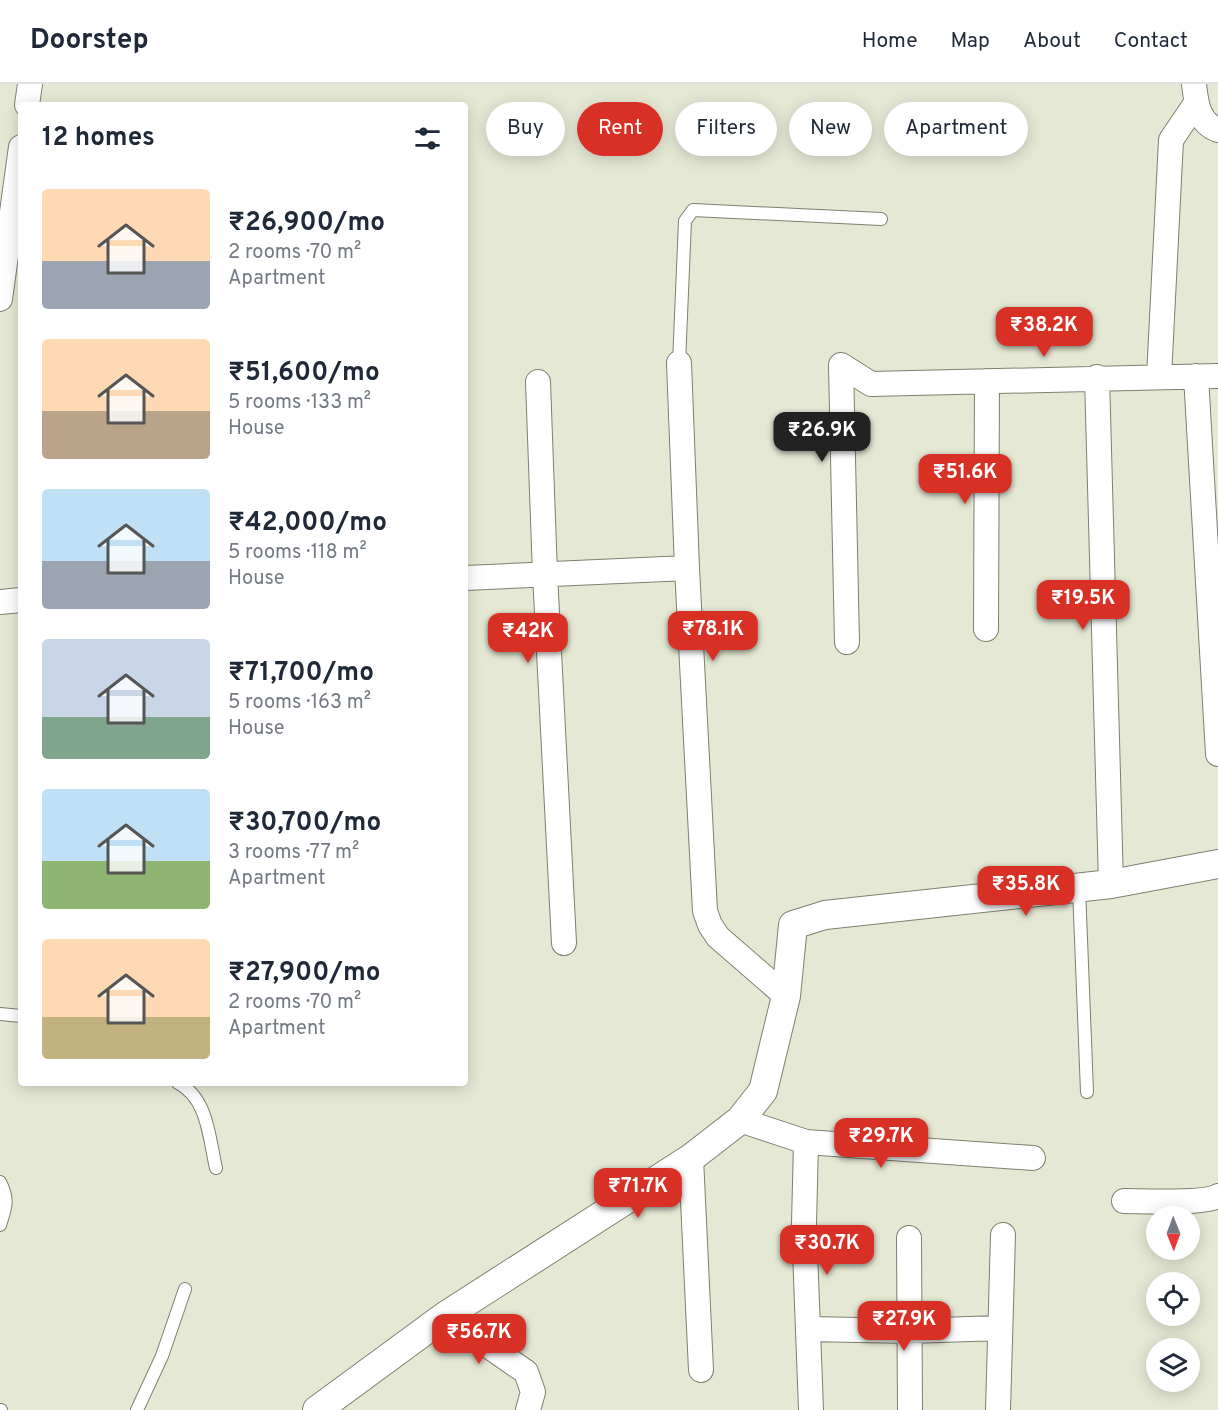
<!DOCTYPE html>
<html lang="en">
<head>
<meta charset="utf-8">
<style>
	:root { --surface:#fff; --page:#f6f6f7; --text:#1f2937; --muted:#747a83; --line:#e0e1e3; --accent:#d93025 }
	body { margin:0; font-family:Overpass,sans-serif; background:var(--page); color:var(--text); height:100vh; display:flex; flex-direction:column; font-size:22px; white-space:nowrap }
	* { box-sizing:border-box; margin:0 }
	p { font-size:20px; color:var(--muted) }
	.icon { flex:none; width:33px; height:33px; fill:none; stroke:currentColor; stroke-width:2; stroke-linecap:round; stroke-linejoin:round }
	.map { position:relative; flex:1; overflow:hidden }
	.side { position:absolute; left:18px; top:18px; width:450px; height:984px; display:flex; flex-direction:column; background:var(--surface); border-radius:6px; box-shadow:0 3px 15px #0003 }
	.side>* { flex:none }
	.top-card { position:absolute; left:486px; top:18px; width:570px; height:54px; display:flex; gap:12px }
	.needle { width:39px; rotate:179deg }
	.fabs { position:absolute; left:1146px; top:1122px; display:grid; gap:12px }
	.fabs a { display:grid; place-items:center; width:54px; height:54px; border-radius:50%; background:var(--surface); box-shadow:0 3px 15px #0003; font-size:30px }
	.price { position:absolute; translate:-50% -51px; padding:0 14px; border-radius:12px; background:var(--accent); color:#fff; font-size:20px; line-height:39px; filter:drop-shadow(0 2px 3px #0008) }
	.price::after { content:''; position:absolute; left:50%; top:36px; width:18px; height:14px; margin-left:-9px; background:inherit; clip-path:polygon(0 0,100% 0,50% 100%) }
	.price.active { background:#222; color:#fff }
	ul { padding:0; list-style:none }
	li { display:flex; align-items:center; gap:18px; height:150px; padding:0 24px }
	li span { display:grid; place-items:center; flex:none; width:168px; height:120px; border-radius:6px; color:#555 }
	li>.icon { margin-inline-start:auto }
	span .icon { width:72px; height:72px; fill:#fffc; stroke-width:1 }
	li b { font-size:26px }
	h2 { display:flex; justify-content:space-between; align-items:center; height:72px; padding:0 24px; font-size:26px }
	.pill { padding:0 21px; border-radius:27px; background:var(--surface); box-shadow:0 3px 15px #0003; font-size:21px; line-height:54px }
	.pill.active { background:var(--accent); color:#fff }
	header { display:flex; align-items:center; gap:36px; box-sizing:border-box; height:84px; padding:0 30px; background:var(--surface); border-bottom:2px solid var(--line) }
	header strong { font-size:28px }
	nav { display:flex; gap:33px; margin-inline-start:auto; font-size:21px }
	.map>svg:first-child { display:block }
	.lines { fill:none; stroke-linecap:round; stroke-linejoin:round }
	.service-casing { stroke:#7c806d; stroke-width:14 }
	.minor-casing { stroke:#7c806d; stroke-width:26 }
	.tertiary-casing { stroke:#7c806d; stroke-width:30 }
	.service { stroke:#fff; stroke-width:12 }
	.minor { stroke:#fff; stroke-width:24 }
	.tertiary { stroke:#fff; stroke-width:28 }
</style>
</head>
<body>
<header>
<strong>Doorstep</strong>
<nav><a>Home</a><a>Map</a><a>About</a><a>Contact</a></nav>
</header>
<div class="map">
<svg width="1218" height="1326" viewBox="0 0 1218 1326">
	<rect width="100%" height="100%" fill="#e5e9d4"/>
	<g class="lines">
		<defs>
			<path id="service" d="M679,279L685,137L693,126L881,135
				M1079,804L1087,1008
				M0,930L21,932
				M178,999C208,1014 209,1054 216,1084
				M0,1098C9,1115 6,1123 0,1141
				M0,1326H1
				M137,1326L162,1272L185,1205"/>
			<path id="minor" d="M1194,0C1196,18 1198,39 1218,46
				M27,21L30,0
				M0,215L21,63
				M679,279L687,484
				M1196,292L1218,670
				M1097,293L1111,800
				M1159,293L1171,56L1196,19
				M538,298L545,490L564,859
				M465,494L687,484L705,827L710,841L718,853L786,912
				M0,518L21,516
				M986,545L987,297
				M847,558L841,281L871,300L1218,292
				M740,1036L806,1058L1033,1074
				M806,1058L804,1140L811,1326
				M691,1074L701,1286
				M1124,1117C1143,1117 1205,1120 1218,1112
				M909,1154L910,1326
				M445,1232L526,1288L533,1308L528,1326
				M808,1245L910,1247L1000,1244
				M998,1326L1003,1151"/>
			<path id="tertiary" d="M317,1326L445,1232L691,1074L740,1036L763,1007L786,912L793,841L825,831L1111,800L1218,780"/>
		</defs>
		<use href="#service" class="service-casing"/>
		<use href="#minor" class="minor-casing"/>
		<use href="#tertiary" class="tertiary-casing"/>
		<use href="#service" class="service"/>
		<use href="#minor" class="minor"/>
		<use href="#tertiary" class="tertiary"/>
	</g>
</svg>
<div class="fabs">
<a><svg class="needle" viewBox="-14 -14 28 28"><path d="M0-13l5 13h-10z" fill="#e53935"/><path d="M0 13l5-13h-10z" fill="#747a83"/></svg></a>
<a><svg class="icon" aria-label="locate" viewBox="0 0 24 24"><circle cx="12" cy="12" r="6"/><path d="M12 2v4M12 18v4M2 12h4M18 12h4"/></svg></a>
<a><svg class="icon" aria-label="layers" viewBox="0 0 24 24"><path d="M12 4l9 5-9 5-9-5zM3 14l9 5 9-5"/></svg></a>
</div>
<b class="price" style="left:1044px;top:274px">₹38.2K</b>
<b class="price active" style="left:822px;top:379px">₹26.9K</b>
<b class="price" style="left:965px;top:421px">₹51.6K</b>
<b class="price" style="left:1083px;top:547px">₹19.5K</b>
<b class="price" style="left:713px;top:578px">₹78.1K</b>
<b class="price" style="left:528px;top:580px">₹42K</b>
<b class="price" style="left:1026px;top:833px">₹35.8K</b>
<b class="price" style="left:881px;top:1085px">₹29.7K</b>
<b class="price" style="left:638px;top:1135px">₹71.7K</b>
<b class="price" style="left:827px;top:1192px">₹30.7K</b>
<b class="price" style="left:904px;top:1268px">₹27.9K</b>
<b class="price" style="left:479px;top:1281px">₹56.7K</b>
<div class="top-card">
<a class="pill">Buy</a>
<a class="pill active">Rent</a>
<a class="pill">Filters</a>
<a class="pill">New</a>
<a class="pill">Apartment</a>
</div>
<section class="side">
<h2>12 homes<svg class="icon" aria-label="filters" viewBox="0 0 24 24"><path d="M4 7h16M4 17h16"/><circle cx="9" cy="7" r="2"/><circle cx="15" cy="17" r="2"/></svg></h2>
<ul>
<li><span style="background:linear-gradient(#ffd9b3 60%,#9aa5b1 0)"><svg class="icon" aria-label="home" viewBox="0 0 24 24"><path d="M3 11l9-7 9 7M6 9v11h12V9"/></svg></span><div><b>₹26,900/mo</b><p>2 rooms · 70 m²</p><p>Apartment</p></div></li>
<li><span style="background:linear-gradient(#ffd9b3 60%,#b9a48a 0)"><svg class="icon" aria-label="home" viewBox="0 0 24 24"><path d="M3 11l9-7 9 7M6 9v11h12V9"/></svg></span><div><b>₹51,600/mo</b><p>5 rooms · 133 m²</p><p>House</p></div></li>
<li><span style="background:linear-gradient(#bfe0f5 60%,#9aa5b1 0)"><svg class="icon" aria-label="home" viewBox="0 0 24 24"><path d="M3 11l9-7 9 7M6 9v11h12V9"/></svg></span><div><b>₹42,000/mo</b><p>5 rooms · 118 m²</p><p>House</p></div></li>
<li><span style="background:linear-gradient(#c9d6e8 65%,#7fa58c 0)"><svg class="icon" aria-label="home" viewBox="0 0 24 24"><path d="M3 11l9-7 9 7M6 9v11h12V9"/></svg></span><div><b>₹71,700/mo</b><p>5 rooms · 163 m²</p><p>House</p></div></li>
<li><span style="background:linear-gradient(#bfe0f5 60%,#8fb573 0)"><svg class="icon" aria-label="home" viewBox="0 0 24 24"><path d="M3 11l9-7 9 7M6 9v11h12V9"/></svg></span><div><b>₹30,700/mo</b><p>3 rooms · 77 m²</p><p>Apartment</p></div></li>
<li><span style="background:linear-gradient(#ffd9b3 65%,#c2b280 0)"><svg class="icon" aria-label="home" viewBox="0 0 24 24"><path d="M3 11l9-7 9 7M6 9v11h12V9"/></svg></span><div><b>₹27,900/mo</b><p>2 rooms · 70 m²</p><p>Apartment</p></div></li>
</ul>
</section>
</div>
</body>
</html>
